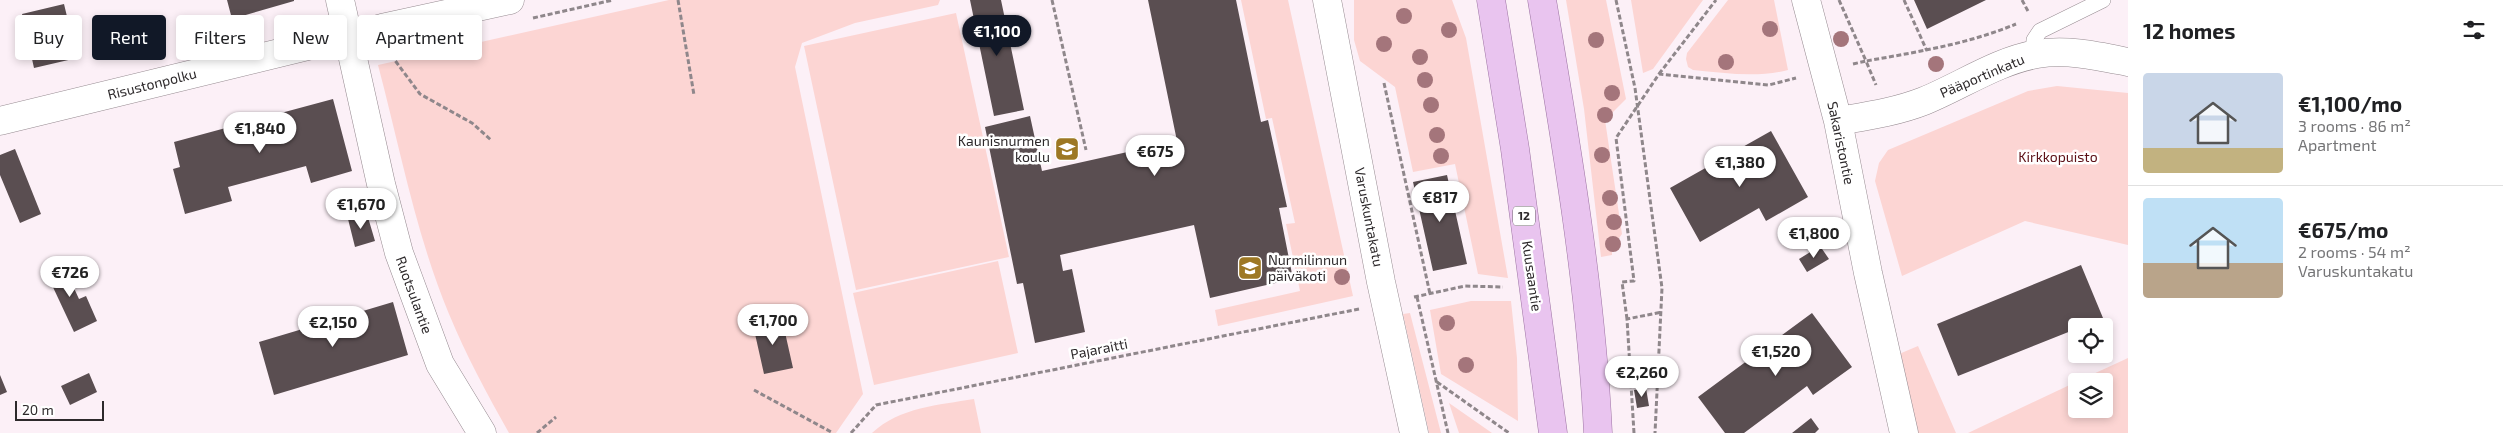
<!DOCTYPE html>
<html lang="en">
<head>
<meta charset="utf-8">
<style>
	:root { --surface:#fff; --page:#f6f6f6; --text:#202124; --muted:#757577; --line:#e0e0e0; --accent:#111827 }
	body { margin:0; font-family:"Exo 2",sans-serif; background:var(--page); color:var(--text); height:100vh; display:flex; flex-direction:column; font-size:19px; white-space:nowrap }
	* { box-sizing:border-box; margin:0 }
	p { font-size:16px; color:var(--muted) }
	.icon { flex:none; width:28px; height:28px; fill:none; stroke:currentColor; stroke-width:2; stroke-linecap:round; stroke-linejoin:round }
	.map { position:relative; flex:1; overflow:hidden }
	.details { display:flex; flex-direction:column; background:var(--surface); width:375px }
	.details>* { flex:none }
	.guide { position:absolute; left:15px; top:15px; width:475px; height:45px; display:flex; gap:10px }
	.tools { position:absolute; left:2068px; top:318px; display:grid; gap:10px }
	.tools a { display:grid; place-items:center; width:45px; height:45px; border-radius:5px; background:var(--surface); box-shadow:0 2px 8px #0003; font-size:25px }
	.scale { position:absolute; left:15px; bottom:12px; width:89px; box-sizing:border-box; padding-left:5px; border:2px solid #2d292b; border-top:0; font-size:14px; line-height:18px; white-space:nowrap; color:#2d292b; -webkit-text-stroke:4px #fff; paint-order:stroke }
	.price { position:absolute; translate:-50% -42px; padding:0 11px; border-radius:18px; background:#fff; color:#222; font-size:16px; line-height:32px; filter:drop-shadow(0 1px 2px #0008) }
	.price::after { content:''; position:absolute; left:50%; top:30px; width:15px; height:11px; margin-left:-8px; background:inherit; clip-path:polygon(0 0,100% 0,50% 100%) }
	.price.selected { background:var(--accent); color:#fff }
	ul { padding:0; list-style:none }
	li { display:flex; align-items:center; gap:15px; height:125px; padding:0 15px }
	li+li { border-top:1px solid var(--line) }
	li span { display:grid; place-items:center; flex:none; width:140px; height:100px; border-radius:5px; color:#555 }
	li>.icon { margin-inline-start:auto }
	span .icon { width:60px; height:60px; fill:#fffc; stroke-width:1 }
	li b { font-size:21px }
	h2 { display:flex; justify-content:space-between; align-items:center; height:60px; padding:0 15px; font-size:21px }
	.chip { padding:0 18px; border-radius:5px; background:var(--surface); box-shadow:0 2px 8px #0003; font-size:18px; line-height:45px }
	.chip.selected { background:var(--accent); color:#fff }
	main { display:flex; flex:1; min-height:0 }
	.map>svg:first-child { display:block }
	.green { fill:#fcd5d3 }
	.building { fill:#5a4e51 }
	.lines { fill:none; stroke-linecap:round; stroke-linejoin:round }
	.service-casing { stroke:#968b91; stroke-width:16 }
	.minor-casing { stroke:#968b91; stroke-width:29 }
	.primary-casing { stroke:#9d74a3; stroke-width:29 }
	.path { stroke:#8f878b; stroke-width:3; stroke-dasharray:5 2.5; stroke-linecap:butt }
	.service { stroke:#fff; stroke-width:15 }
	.minor { stroke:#fff; stroke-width:28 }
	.primary { stroke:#e9c4ef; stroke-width:28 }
	.tree { fill:#a4757b }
	.labels { text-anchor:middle; stroke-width:5; stroke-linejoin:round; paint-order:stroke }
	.shield { fill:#fff; stroke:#6c696b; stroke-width:1 }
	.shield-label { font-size:12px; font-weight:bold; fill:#2d292b }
	.street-label { font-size:14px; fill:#2d292b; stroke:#fff }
	.poi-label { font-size:14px; fill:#2d292b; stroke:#fff; text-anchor:end }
	.park-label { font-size:14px; fill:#5c1016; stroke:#fff }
</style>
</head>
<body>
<main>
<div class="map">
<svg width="2128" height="433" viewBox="0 0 2128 433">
	<rect width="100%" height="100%" fill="#fcf0f7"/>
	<path class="green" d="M669,0H940L938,5L855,23L802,43L795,67L863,394L836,433H509C487,394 466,355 449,314C416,235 400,148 378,65Z
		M1241,0H1288L1353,296L1218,326L1215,310L1300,291L1286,224L1295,223L1272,118L1266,119Z
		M1354,0H1452L1466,38L1508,278L1478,274L1455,164L1413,172L1395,87L1360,61L1354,40Z
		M1566,0H1606L1626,99L1605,120L1622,234L1612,248V255L1601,257L1584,109Z
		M1631,0H1703L1653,69L1643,73Z
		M1728,0H1774L1788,70C1757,78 1725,73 1693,70L1688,67L1686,59L1687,53Z
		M956,13L1009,257L856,290L804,46Z
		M2057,86L2128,93V245L2025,221L1902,276L1875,181L1879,163L1888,150L2028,91Z
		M998,261L1018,353L874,385L853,293Z
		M1471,301H1511L1517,358L1518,421L1441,374L1430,310Z
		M1410,313L1441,433H1429L1403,314Z
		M1918,346L1956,433H1918L1899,354Z
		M2128,358V433H1968L2076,382V409H2104V381H2078Z
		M974,399L981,433H872C900,407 939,405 974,399Z
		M1449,403L1492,433H1459Z"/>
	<path class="building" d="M227,0H294V1L232,19Z
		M970,0H1001L1024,110L994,116Z
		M1148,0H1236L1261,122L1268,120L1287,207L1279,208L1293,279L1210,298L1194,225L1060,255L1063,271L1072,269L1085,332L1035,343L1023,283L1017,284L985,127L1030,116L1042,171L1177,141Z
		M1914,0H1986L1927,29Z
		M64,4L77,58L34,68L22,14Z
		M465,49L466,56L455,59L453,52Z
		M333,99L352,171L311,183L306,166L228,187L232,201L185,214L173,169L180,167L174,142Z
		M1771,131L1808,197L1766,221L1759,208L1700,242L1670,188Z
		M15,149L41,214L20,223L0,175V155Z
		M1447,175L1467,264L1433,271L1413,182Z
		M367,214L375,241L355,247L348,219Z
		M1820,246L1829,259L1807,272L1799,259Z
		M61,260L79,299L86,296L97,321L74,332L44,268Z
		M2081,265L2103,318L2083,326H2076V329L1958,376L1937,324Z
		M393,302L408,355L274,395L259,342Z
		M1812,313L1852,367L1813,395L1807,386L1744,433H1725L1698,397Z
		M782,319L793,368L764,374L753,325Z
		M89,373L97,392L70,405L61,386Z
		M0,375L7,392L0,395Z
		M1646,388L1649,406L1637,408L1634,390Z
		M1811,418L1819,429L1815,433H1792Z"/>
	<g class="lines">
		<defs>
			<path id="service" d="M2033,55L2034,40L2040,31L2103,0"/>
			<path id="minor" d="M340,0L381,184L399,253L440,364L482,433
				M1327,0L1381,282L1414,433
				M1806,0L1838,121L1868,273L1904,433
				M0,121L382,28L510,0
				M1838,121C1867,116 1896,112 1924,101C1961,86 1997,61 2037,54C2068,49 2098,56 2128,62"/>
			<path id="primary" d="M1491,0L1515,149L1553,433
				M1542,0C1566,143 1591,288 1598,433"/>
		</defs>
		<use href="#service" class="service-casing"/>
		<use href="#minor" class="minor-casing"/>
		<use href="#primary" class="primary-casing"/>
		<path class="path" d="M678,0L694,95
			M1052,0L1086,150
			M1616,0L1635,88L1662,288L1655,433
			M1839,0L1866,61C1917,52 1968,44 2016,24
			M1904,0L1927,51
			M2022,0L2029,13
			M533,18L613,0
			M391,55L420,94L472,123L491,140
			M1853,64L1866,61L1876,85
			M1659,74L1716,0
			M1384,83L1430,294
			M1414,297L1465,286L1503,287
			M1417,297L1448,433
			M1627,319L1622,282L1634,281L1616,138L1659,74L1769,85L1796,78
			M1437,382L1509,433
			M754,390L833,433
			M537,433L556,417
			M851,433L876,405L1359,309
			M1634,433L1627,319L1662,312"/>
		<use href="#service" class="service"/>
		<use href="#minor" class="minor"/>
		<use href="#primary" class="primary"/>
	</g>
	<g class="tree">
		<circle cx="1404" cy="16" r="8"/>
		<circle cx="1770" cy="29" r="8"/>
		<circle cx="1449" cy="30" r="8"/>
		<circle cx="1841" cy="39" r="8"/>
		<circle cx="1596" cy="40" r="8"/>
		<circle cx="1384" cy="44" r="8"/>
		<circle cx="1420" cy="57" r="8"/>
		<circle cx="1726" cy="62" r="8"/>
		<circle cx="1936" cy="64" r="8"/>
		<circle cx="1425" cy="80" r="8"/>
		<circle cx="1612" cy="93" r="8"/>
		<circle cx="1431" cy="105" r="8"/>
		<circle cx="1605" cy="115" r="8"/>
		<circle cx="1437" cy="135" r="8"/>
		<circle cx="1602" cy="155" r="8"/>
		<circle cx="1441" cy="156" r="8"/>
		<circle cx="1610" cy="198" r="8"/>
		<circle cx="1614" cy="222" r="8"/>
		<circle cx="1613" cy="244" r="8"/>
		<circle cx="1342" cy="277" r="8"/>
		<circle cx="1447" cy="323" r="8"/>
		<circle cx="1466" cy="365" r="8"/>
	</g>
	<defs>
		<symbol id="school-square" viewBox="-11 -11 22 22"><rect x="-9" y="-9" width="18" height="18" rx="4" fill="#9d7824" stroke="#fff"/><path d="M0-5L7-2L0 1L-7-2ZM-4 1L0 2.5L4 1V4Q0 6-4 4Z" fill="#fff"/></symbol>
	</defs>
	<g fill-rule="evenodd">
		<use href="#school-square" x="1053" y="135" width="28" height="28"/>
		<use href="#school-square" x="1236" y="254" width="28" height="28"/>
	</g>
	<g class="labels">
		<rect class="shield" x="1513" y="206.5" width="22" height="19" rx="4"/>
		<g class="shield-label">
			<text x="1524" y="220">12</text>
		</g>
		<g class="street-label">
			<text transform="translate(1982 76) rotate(-23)" y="5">Pääportinkatu</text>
			<text transform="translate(152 84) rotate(-14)" y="5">Risustonpolku</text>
			<text transform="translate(1841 143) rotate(78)" y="5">Sakaristontie</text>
			<text transform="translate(1369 217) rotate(79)" y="5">Varuskuntakatu</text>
			<text transform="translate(1532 276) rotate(82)" y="5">Kuusaantie</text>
			<text transform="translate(414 295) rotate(70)" y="5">Ruotsulantie</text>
			<text transform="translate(1099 349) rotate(-11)" y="5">Pajaraitti</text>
		</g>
		<g class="poi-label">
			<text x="1050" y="146">Kaunisnurmen<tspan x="1050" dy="16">koulu</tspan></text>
			<text x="1268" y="265" text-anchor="start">Nurmilinnun<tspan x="1268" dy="16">päiväkoti</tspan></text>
		</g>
		<g class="park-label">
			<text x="2058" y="162">Kirkkopuisto</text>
		</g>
	</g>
</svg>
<div class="tools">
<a><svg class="icon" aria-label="locate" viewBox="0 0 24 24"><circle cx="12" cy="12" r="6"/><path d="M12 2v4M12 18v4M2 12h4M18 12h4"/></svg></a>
<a><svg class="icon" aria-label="layers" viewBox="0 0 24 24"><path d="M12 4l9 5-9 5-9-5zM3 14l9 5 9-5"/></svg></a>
</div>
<div class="scale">20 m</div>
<b class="price selected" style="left:997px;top:57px">€1,100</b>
<b class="price" style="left:260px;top:154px">€1,840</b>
<b class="price" style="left:1155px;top:177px">€675</b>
<b class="price" style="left:1740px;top:188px">€1,380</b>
<b class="price" style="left:1440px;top:223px">€817</b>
<b class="price" style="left:361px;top:230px">€1,670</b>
<b class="price" style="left:1814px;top:259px">€1,800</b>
<b class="price" style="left:70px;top:298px">€726</b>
<b class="price" style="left:773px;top:346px">€1,700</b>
<b class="price" style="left:333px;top:348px">€2,150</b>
<b class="price" style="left:1776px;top:377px">€1,520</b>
<b class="price" style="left:1642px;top:398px">€2,260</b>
<div class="guide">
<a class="chip">Buy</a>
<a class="chip selected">Rent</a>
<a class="chip">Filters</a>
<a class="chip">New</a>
<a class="chip">Apartment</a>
</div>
</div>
<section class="details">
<h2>12 homes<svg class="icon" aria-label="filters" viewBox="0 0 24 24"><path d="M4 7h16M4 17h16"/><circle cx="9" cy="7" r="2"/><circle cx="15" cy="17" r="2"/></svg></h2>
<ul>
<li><span style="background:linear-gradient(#c9d6e8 75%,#c2b280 0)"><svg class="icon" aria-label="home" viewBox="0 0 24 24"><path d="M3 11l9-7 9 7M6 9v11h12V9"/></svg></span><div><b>€1,100/mo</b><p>3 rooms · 86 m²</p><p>Apartment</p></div></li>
<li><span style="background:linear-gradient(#bfe0f5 65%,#b9a48a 0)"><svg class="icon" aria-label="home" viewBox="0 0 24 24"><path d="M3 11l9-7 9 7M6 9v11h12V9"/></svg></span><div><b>€675/mo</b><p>2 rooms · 54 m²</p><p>Varuskuntakatu</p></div></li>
</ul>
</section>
</main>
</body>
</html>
